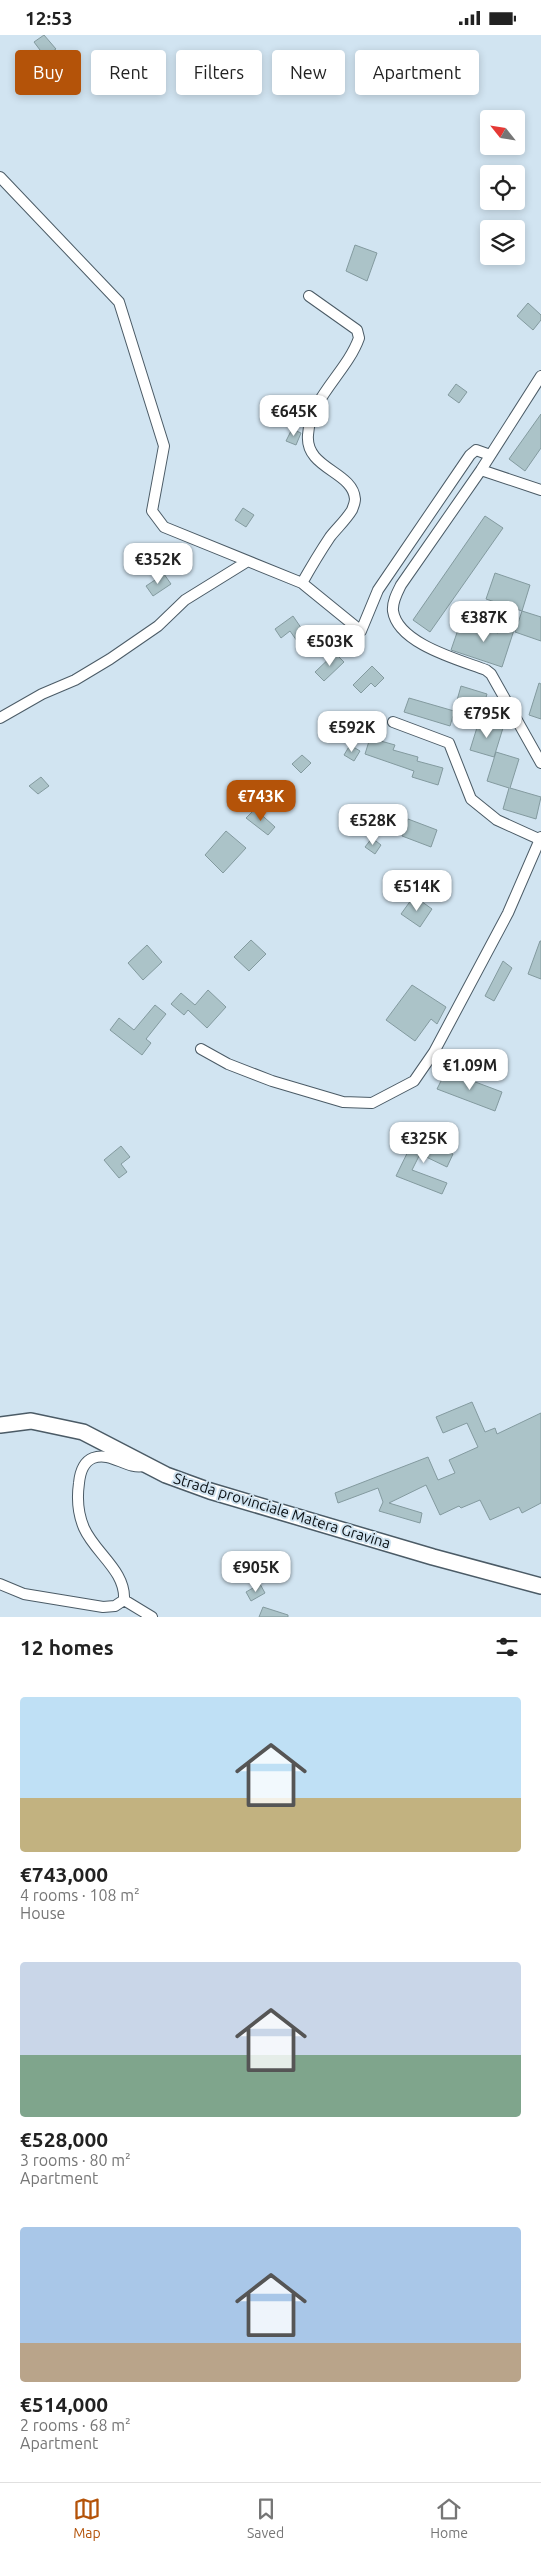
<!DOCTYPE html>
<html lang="en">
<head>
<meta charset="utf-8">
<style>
	:root { --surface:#fff; --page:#f2f2f2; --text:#222; --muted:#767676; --line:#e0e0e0; --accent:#b45309 }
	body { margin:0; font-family:Ubuntu,sans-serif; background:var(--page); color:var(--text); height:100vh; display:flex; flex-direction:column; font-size:19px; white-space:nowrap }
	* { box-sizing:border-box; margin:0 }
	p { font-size:16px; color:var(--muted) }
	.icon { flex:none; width:28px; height:28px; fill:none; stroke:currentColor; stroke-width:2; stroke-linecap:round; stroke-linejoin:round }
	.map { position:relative; height:1582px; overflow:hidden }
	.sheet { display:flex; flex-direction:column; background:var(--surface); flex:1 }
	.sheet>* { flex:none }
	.top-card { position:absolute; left:15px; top:15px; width:511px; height:45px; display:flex; gap:10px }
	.needle { width:32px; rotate:300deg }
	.tools { position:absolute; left:480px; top:75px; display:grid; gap:10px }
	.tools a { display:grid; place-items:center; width:45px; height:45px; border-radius:5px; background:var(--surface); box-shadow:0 2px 8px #0003; font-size:25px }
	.price { position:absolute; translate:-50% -42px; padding:0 11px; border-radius:10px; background:#fff; color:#222; font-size:16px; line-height:32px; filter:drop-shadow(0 1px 2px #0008) }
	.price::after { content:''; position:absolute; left:50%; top:30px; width:15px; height:11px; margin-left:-8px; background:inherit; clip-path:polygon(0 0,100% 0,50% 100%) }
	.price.selected { background:var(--accent); color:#fff }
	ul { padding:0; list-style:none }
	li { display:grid; align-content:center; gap:10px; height:265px; padding:0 20px }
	li span { display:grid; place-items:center; height:155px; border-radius:5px; color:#555 }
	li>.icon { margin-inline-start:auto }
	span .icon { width:90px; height:90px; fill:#fffc; stroke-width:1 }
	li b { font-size:21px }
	h2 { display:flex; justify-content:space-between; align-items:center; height:60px; padding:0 20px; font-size:21px }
	.chip { padding:0 18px; border-radius:5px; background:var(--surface); box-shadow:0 2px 8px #0003; font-size:18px; line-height:45px }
	.chip.selected { background:var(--accent); color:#fff }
	.status { display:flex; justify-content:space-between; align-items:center; height:35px; padding:0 25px; background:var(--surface); direction:ltr }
	.status svg { height:14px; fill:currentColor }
	.menu { display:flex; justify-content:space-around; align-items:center; height:70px; border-top:1px solid var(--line); background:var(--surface); font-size:14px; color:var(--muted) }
	.menu a { display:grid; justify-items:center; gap:2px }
	.menu .selected { color:var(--accent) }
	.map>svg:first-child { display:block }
	.building { fill:#abc3c8; stroke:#839a9f }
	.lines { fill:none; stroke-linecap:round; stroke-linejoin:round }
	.street-casing { stroke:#4b5b66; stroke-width:12 }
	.secondary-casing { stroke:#4b5b66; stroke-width:18 }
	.street { stroke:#fff; stroke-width:10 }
	.secondary { stroke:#fff; stroke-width:15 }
	.labels { text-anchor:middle; stroke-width:4; stroke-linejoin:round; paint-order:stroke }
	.street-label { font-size:15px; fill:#0a1014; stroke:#d1e4f1 }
</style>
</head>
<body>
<div class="status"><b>12:53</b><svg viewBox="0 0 49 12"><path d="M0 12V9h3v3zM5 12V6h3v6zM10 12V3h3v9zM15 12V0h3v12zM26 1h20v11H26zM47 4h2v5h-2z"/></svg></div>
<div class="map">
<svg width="541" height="1582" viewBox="0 0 541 1582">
	<rect width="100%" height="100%" fill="#d1e4f1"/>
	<path class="building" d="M44,0L56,14L35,28L31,23L40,15L34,7Z
		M355,210L377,218L367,246L346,236Z
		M528,268L541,280V285L533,295L517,281Z
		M456,349L467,357L459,368L448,360Z
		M541,379V413L525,436L509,424Z
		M292,394L301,398L296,410L286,406Z
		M243,473L254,480L246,492L235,485Z
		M485,481L503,493L430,597L413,585Z
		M495,538L530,550L522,576L486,564Z
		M164,539L171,549L153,561L146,551Z
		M522,576L541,582V606L515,597Z
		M293,581L306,600L297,606L290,596L281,603L275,594Z
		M461,586L498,598L501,587L515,592L502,632L451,615Z
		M335,618L344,627L324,646L315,637Z
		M372,631L384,643L375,652L371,648L361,658L353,650Z
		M539,648L541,649V684L529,680Z
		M461,651L487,659L478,689L453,681L450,691L404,677L409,663L454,676Z
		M479,686L503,693L494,722L470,715Z
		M370,703L395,710L393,715L418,722L417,726L443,733L438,750L412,742L414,736L365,719Z
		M350,710L360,716L354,726L344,720Z
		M496,717L519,724L510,753L541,762L536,784L503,774L509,753L487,746Z
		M302,720L311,728L301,738L292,729Z
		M41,742L49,751L38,759L29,751Z
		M255,774L275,792L268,800L246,783Z
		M408,784L437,795L431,812L402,801Z
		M226,796L246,813L223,838L205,820Z
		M372,803L381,810L375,819L365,812Z
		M414,861L432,874L420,892L401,879Z
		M251,905L266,919L249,936L234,922Z
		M540,906H541V944L528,939Z
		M147,910L162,927L143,945L128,928Z
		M503,926L512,933L494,966L485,961Z
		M412,950L446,972L437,989L431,984L415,1006L386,985Z
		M208,955L226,972L207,993L188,975L184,980L171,969L181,958L195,970Z
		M155,970L166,979L146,1004L151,1008L142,1020L110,995L119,983L134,995Z
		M446,1036L502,1057L495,1076L437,1054Z
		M416,1100L453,1119L447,1132L420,1119L412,1135L447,1148L442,1159L396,1141Z
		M121,1111L130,1122L121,1129L127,1137L119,1143L104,1125Z
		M472,1367L485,1397L495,1393L497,1399L541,1378V1468L522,1478L519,1472L490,1485L480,1465L461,1473L459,1471L440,1480L426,1450L389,1468L422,1478L420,1488L379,1476L383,1467L378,1453L338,1468L335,1458L428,1422L438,1445L455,1438L449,1425L478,1412L467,1388L443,1398L436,1382Z
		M260,1549L265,1558L251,1566L246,1557Z
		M263,1572L288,1580V1582H259Z"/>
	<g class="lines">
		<defs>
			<path id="street" d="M0,142L119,267L164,411L152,476L164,492L302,548L361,596L378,555L470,420L476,415L490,420
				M541,341L481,435L401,550C397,558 392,567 393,576C398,609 460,625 486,635L491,639L541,728
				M481,435L541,455
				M302,548C311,532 320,517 330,502C337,493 346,485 352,475C353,472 355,468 355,464C353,436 305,434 308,400C310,363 347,337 359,303L357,295L309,261
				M0,683L42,659L75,645L110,624L158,591L185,565L248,526
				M393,687L449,708L471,764L497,785L541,805
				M201,1014L228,1029L272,1046L343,1067L372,1068L414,1046L434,1017L508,878L541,802
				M0,1549L24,1559L103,1572L115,1571L124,1565C126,1536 95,1518 84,1493C78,1479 77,1462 79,1448C80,1438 83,1427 93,1423C111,1416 127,1435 144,1431
				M124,1565L152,1582"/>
			<path id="secondary" d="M0,1390L31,1386L83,1397L166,1440L210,1456L433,1522L541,1551"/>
		</defs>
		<use href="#street" class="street-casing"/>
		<use href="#secondary" class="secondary-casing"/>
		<use href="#street" class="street"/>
		<use href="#secondary" class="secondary"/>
	</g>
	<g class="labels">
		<g class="street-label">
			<text transform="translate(282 1476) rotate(17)" y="5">Strada provinciale Matera Gravina</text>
		</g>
	</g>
</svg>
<div class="tools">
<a><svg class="needle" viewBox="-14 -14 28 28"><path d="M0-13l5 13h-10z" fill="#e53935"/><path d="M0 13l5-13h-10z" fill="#767676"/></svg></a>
<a><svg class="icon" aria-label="locate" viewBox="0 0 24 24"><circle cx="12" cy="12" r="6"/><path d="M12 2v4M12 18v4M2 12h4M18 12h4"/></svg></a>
<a><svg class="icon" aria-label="layers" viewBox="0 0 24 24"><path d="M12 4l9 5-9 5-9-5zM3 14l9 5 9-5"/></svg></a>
</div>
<b class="price" style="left:294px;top:402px">€645K</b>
<b class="price" style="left:158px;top:550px">€352K</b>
<b class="price" style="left:484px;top:608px">€387K</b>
<b class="price" style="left:330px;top:632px">€503K</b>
<b class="price" style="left:487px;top:704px">€795K</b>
<b class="price" style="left:352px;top:718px">€592K</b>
<b class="price selected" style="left:261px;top:787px">€743K</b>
<b class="price" style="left:373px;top:811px">€528K</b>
<b class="price" style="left:417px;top:877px">€514K</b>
<b class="price" style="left:470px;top:1056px">€1.09M</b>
<b class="price" style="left:424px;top:1129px">€325K</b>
<b class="price" style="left:256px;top:1558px">€905K</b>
<div class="top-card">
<a class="chip selected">Buy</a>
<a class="chip">Rent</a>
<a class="chip">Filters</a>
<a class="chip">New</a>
<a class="chip">Apartment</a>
</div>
</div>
<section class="sheet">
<h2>12 homes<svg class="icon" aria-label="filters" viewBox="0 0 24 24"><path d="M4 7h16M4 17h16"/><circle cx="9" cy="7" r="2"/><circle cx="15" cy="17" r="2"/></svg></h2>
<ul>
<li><span style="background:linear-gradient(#bfe0f5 65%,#c2b280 0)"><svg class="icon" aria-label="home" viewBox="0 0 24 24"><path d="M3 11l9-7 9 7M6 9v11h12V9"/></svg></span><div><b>€743,000</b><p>4 rooms · 108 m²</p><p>House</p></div></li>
<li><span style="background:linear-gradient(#c9d6e8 60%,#7fa58c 0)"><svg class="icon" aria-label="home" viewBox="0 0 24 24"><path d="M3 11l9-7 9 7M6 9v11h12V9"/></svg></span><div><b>€528,000</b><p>3 rooms · 80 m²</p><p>Apartment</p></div></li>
<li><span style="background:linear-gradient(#a9c7e8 75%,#b9a48a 0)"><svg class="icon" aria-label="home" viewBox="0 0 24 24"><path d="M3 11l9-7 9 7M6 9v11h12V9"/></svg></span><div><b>€514,000</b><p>2 rooms · 68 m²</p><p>Apartment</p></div></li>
</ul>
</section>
<nav class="menu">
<a class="selected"><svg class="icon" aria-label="map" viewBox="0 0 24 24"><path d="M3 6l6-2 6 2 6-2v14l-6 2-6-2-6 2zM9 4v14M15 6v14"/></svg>Map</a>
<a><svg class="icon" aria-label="saved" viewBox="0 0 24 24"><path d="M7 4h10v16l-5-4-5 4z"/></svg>Saved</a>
<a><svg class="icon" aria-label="home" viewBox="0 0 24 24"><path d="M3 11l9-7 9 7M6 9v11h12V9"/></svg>Home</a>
</nav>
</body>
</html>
